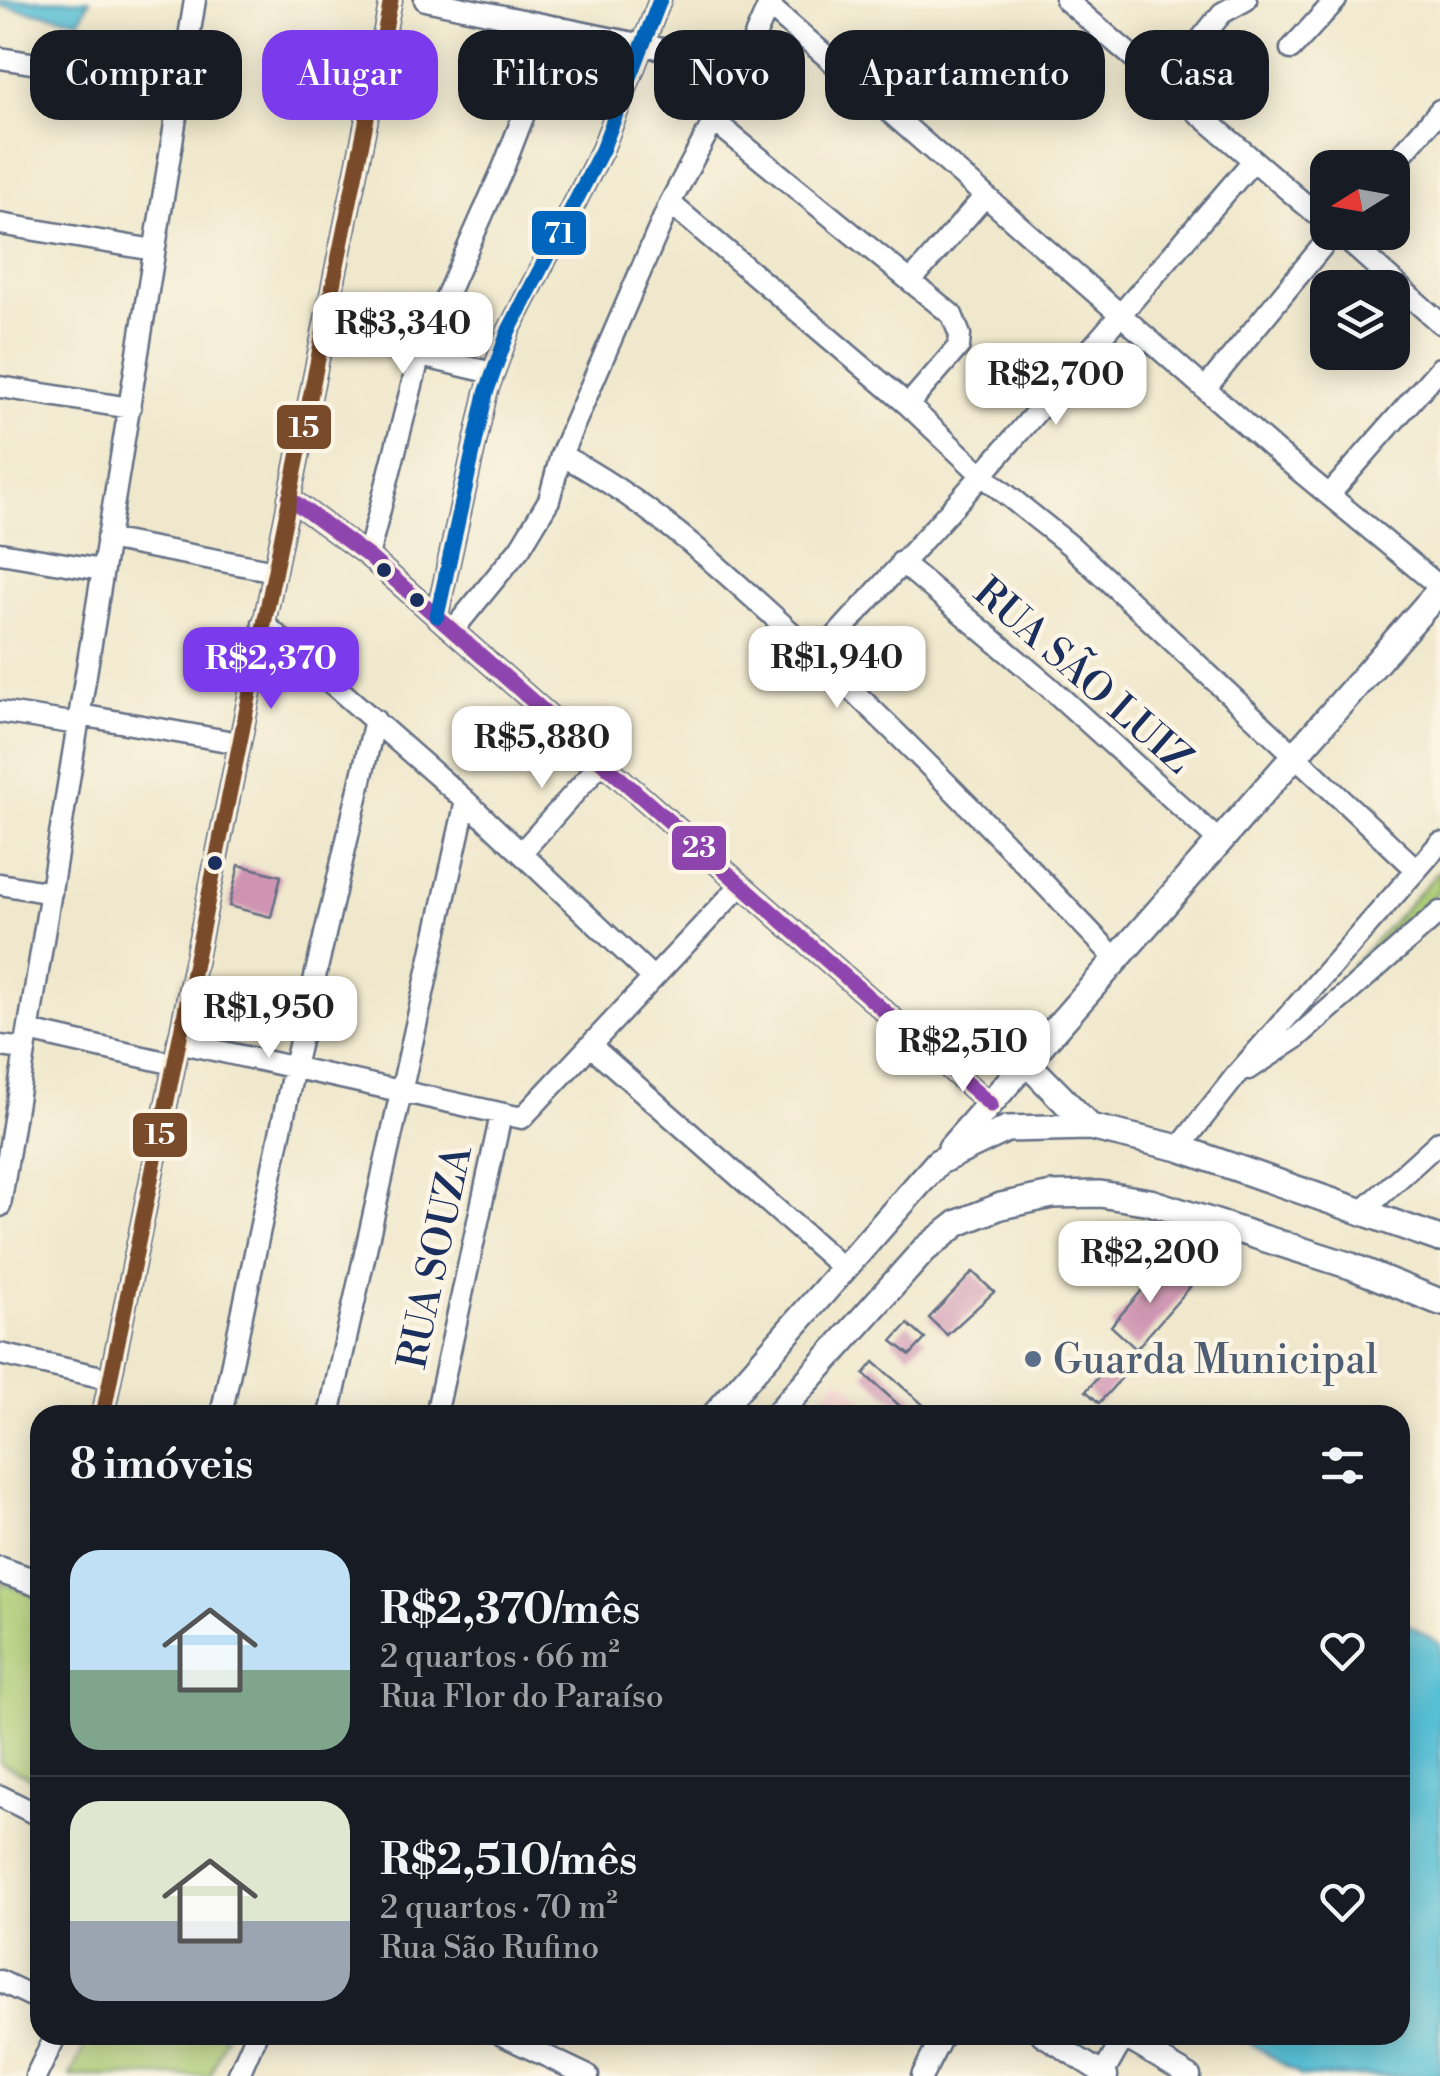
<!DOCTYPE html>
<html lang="pt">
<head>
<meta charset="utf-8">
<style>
	:root { --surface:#171b24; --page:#242831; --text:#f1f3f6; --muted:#9ea1a6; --line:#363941; --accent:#7c3aed }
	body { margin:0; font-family:"Libre Bodoni",serif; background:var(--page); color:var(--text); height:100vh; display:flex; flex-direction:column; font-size:38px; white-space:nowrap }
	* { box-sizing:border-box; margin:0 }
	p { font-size:32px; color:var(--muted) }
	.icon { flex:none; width:55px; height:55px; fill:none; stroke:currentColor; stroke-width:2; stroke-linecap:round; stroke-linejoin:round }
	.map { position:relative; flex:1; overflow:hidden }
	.drawer { position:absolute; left:30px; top:1405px; width:1380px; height:640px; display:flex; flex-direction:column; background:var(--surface); border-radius:30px; box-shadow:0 5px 25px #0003 }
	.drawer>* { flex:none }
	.top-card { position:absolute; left:30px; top:30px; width:1380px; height:90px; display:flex; gap:20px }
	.needle { width:65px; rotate:259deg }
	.fabs { position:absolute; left:1310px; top:150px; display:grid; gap:20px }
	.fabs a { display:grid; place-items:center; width:100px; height:100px; border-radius:20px; background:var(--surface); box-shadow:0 5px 25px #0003; font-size:50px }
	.price { position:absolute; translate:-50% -85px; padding:0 22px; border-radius:20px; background:#fff; color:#222; font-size:32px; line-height:65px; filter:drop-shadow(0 2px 5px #0008) }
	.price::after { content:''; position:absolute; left:50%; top:60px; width:30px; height:22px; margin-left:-15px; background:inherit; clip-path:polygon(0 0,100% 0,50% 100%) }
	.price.active { background:var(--accent); color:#fff }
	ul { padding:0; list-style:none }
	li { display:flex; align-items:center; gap:30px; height:250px; padding:0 40px }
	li+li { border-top:2px solid var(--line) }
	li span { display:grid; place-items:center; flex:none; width:280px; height:200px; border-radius:30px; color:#555 }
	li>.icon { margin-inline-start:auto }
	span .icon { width:120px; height:120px; fill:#fffc; stroke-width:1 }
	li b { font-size:42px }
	h2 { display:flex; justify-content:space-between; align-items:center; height:120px; padding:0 40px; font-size:42px }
	.pill { padding:0 35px; border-radius:30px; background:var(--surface); box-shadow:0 5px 25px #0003; font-size:35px; line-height:90px }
	.pill.active { background:var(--accent); color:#fff }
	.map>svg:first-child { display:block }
	.built { fill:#f7cfd2 }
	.green { fill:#aece76; stroke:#647e6a; stroke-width:2.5 }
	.water { fill:#58c0d5; stroke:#3a789a; stroke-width:2.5 }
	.building { fill:#cf94b2 }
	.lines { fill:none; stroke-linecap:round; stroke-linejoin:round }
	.minor-casing { stroke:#657084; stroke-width:25 }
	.major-casing { stroke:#657084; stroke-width:30 }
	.minor { stroke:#fff; stroke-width:20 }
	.major { stroke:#fff; stroke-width:25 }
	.bus-1-casing { stroke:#fcf5e5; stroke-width:22 }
	.bus-2-casing { stroke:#fcf5e5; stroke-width:22 }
	.bus-3-casing { stroke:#fcf5e5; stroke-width:22 }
	.bus-1 { stroke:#8e44ad; stroke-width:15 }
	.bus-2 { stroke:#7a4b2a; stroke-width:15 }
	.bus-3 { stroke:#0065bd; stroke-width:15 }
	.bus-dot { fill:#1b2f5e; stroke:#fcf5e5; stroke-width:4 }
	.service-dot { fill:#5c6f8a; stroke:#fcf5e5; stroke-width:4 }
	.labels { text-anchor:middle; stroke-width:9; stroke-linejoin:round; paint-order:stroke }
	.street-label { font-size:40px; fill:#1b2f5e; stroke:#fcf5e5 }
	.service-label { font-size:40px; fill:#4e5e75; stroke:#fcf5e5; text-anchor:start }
	.line-badge { stroke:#fcf5e5; stroke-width:4 }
	.badge-label { font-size:28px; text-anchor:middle; font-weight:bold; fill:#fff }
</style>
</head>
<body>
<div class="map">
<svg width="1440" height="2076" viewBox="0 0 1440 2076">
	<rect width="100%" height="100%" fill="#fcf5e5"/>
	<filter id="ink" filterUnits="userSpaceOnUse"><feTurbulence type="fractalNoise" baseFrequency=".01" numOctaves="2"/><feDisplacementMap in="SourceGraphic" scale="20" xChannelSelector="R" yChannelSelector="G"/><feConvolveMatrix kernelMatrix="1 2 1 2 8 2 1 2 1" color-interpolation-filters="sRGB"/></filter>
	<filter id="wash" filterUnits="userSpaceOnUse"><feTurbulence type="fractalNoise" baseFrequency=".0048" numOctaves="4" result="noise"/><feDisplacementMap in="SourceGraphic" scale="40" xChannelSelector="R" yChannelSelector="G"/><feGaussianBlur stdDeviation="2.25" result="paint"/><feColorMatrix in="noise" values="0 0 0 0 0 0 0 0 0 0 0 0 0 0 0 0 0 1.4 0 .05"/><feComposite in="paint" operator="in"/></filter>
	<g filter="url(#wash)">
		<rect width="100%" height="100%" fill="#efe8cc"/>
		<path class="built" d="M839,1378L881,1415H808Z"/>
		<path class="green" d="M1440,870V890L1337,982Z
			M0,1582L40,1597V1782L0,1763Z
			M90,2035H226L210,2076H70Z"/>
		<path class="water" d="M0,0H90L80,20L0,6Z
			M1400,1620L1440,1644V2076H1301L1238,2035H1400Z"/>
		<g id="blocks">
			<path class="building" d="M239,865L281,876L271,917L229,906Z
				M1165,1264L1190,1287L1136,1349L1111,1326Z
				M973,1272L994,1292L947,1335L929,1318Z
				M908,1324L925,1339L910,1355L892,1341Z
				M874,1362L935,1415H910L864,1374Z
				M1112,1362L1125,1374L1099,1403L1086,1391Z"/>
		</g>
	</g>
	<g filter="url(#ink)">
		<use href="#blocks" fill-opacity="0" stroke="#657084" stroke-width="2.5"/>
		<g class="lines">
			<defs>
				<path id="minor" d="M425,0L682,53L736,79
					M1066,0L1328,224
					M769,6L1278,453L1440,587
					M1291,49L1336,0
					M0,58L179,87
					M1163,86L1222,13L1246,0
					M714,121L952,315L960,335L959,346L908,405
					M1390,168L1440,110
					M670,203L908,405L982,475L1071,546L1416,869
					M0,224L154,250
					M1338,232L1440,323
					M911,281L985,196
					M323,333L493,373
					M0,387L130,408
					M1205,389L1334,232
					M561,455C645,499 713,561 783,625C899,732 1008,845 1116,959
					M1329,495L1440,368
					M289,498L368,556L991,1105
					M107,539L275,571
					M0,553L102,570
					M368,556L419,358L504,166L558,27
					M901,562L1048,686L1220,842
					M437,616L486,393L509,330L602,150L660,0
					M263,623L466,801L652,977
					M453,630L520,548L549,500L561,455L670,203L736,79L771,0
					M817,657L982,475L1252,162
					M0,712L78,724
					M80,715L239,743
					M521,853L601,763
					M0,884L51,893
					M29,1031L174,1064
					M178,1042L522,1118L739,887
					M0,1046L25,1049
					M591,1046L845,1270
					M1249,1069L1295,1039L1440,912
					M1179,1148L1238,1073L1440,843
					M0,1206L195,0
					M1364,1210L1440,1141
					M0,1354L110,1379
					M103,1415L391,0
					M221,1415L294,1067L375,720
					M329,1415L466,801
					M436,1415L501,1115
					M0,1796L40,1816
					M0,1981L40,2000
					M502,2035L588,2076
					M1042,2035L1107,2076
					M1120,2035L1190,2076
					M1103,2074L1124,2037
					M36,2076L56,2035
					M238,2076L256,2035
					M922,2076L943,2035"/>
				<path id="major" d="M1027,1063L1090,1127
					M951,1148L1440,590
					M715,1415L938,1162L1007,1129L1090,1127L1179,1148L1440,1239
					M777,1415L924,1250L958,1223L1001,1206L1052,1195L1100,1194L1150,1202L1351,1266L1440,1302
					M0,1570L40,1584"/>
			</defs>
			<use href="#minor" class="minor-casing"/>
			<use href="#major" class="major-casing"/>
			<use href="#minor" class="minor"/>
			<use href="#major" class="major"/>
			<defs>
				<path id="bus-1" d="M289,498L368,556L991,1105"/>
				<path id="bus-2" d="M103,1415L391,0"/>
				<path id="bus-3" d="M437,616L486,393L509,330L602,150L660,0"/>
			</defs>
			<use href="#bus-1" class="bus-1-casing"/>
			<use href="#bus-2" class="bus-2-casing"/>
			<use href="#bus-3" class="bus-3-casing"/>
			<use href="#bus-1" class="bus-1"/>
			<use href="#bus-2" class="bus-2"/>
			<use href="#bus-3" class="bus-3"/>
		</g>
	</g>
	<g class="bus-dot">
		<circle cx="384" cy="570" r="9"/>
		<circle cx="417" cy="600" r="9"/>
		<circle cx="215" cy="863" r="9"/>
	</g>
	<circle class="service-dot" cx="1033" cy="1359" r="10"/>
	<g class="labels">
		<g class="street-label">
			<text transform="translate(1084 675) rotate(41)" y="14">RUA SÃO LUIZ</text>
			<text transform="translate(434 1257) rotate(-78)" y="14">RUA SOUZA</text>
		</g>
		<g class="service-label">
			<text x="1053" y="1373">Guarda Municipal</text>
		</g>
	</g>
	<g class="line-badge">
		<rect x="530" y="209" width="58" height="48" rx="10" fill="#0065bd"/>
		<rect x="275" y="403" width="58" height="48" rx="10" fill="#7a4b2a"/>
		<rect x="670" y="824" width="58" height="48" rx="10" fill="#8e44ad"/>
		<rect x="131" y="1111" width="58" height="48" rx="10" fill="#7a4b2a"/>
	</g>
	<g class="badge-label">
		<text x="559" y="243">71</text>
		<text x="304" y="437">15</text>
		<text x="699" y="857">23</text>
		<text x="160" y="1144">15</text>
	</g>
</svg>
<div class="fabs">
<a><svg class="needle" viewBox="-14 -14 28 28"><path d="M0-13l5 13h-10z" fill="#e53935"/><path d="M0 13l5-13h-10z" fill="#9ea1a6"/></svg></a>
<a><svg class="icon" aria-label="layers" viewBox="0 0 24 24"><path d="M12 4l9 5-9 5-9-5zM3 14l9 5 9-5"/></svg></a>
</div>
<b class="price" style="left:403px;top:377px">R$3,340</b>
<b class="price" style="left:1056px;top:428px">R$2,700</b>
<b class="price" style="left:837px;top:711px">R$1,940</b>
<b class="price active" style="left:271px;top:712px">R$2,370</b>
<b class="price" style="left:542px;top:791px">R$5,880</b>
<b class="price" style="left:269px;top:1061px">R$1,950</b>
<b class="price" style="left:963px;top:1095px">R$2,510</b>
<b class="price" style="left:1150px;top:1306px">R$2,200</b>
<div class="top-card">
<a class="pill">Comprar</a>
<a class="pill active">Alugar</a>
<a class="pill">Filtros</a>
<a class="pill">Novo</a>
<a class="pill">Apartamento</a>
<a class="pill">Casa</a>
</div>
<section class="drawer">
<h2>8 imóveis<svg class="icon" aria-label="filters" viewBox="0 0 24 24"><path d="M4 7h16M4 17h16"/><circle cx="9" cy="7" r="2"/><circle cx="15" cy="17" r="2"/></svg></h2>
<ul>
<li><span style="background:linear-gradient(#bfe0f5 60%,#7fa58c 0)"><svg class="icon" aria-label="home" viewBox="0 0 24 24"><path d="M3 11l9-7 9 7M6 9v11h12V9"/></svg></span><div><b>R$2,370/mês</b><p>2 quartos · 66 m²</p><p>Rua Flor do Paraíso</p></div><svg class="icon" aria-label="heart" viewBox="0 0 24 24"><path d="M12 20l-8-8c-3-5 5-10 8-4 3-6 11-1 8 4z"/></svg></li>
<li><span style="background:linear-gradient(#dfe7d0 60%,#9aa5b1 0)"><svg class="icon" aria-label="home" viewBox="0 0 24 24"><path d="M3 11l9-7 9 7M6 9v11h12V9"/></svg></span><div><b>R$2,510/mês</b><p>2 quartos · 70 m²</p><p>Rua São Rufino</p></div><svg class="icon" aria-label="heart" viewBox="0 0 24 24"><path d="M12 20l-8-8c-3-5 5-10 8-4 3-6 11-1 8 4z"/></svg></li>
</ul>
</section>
</div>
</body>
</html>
